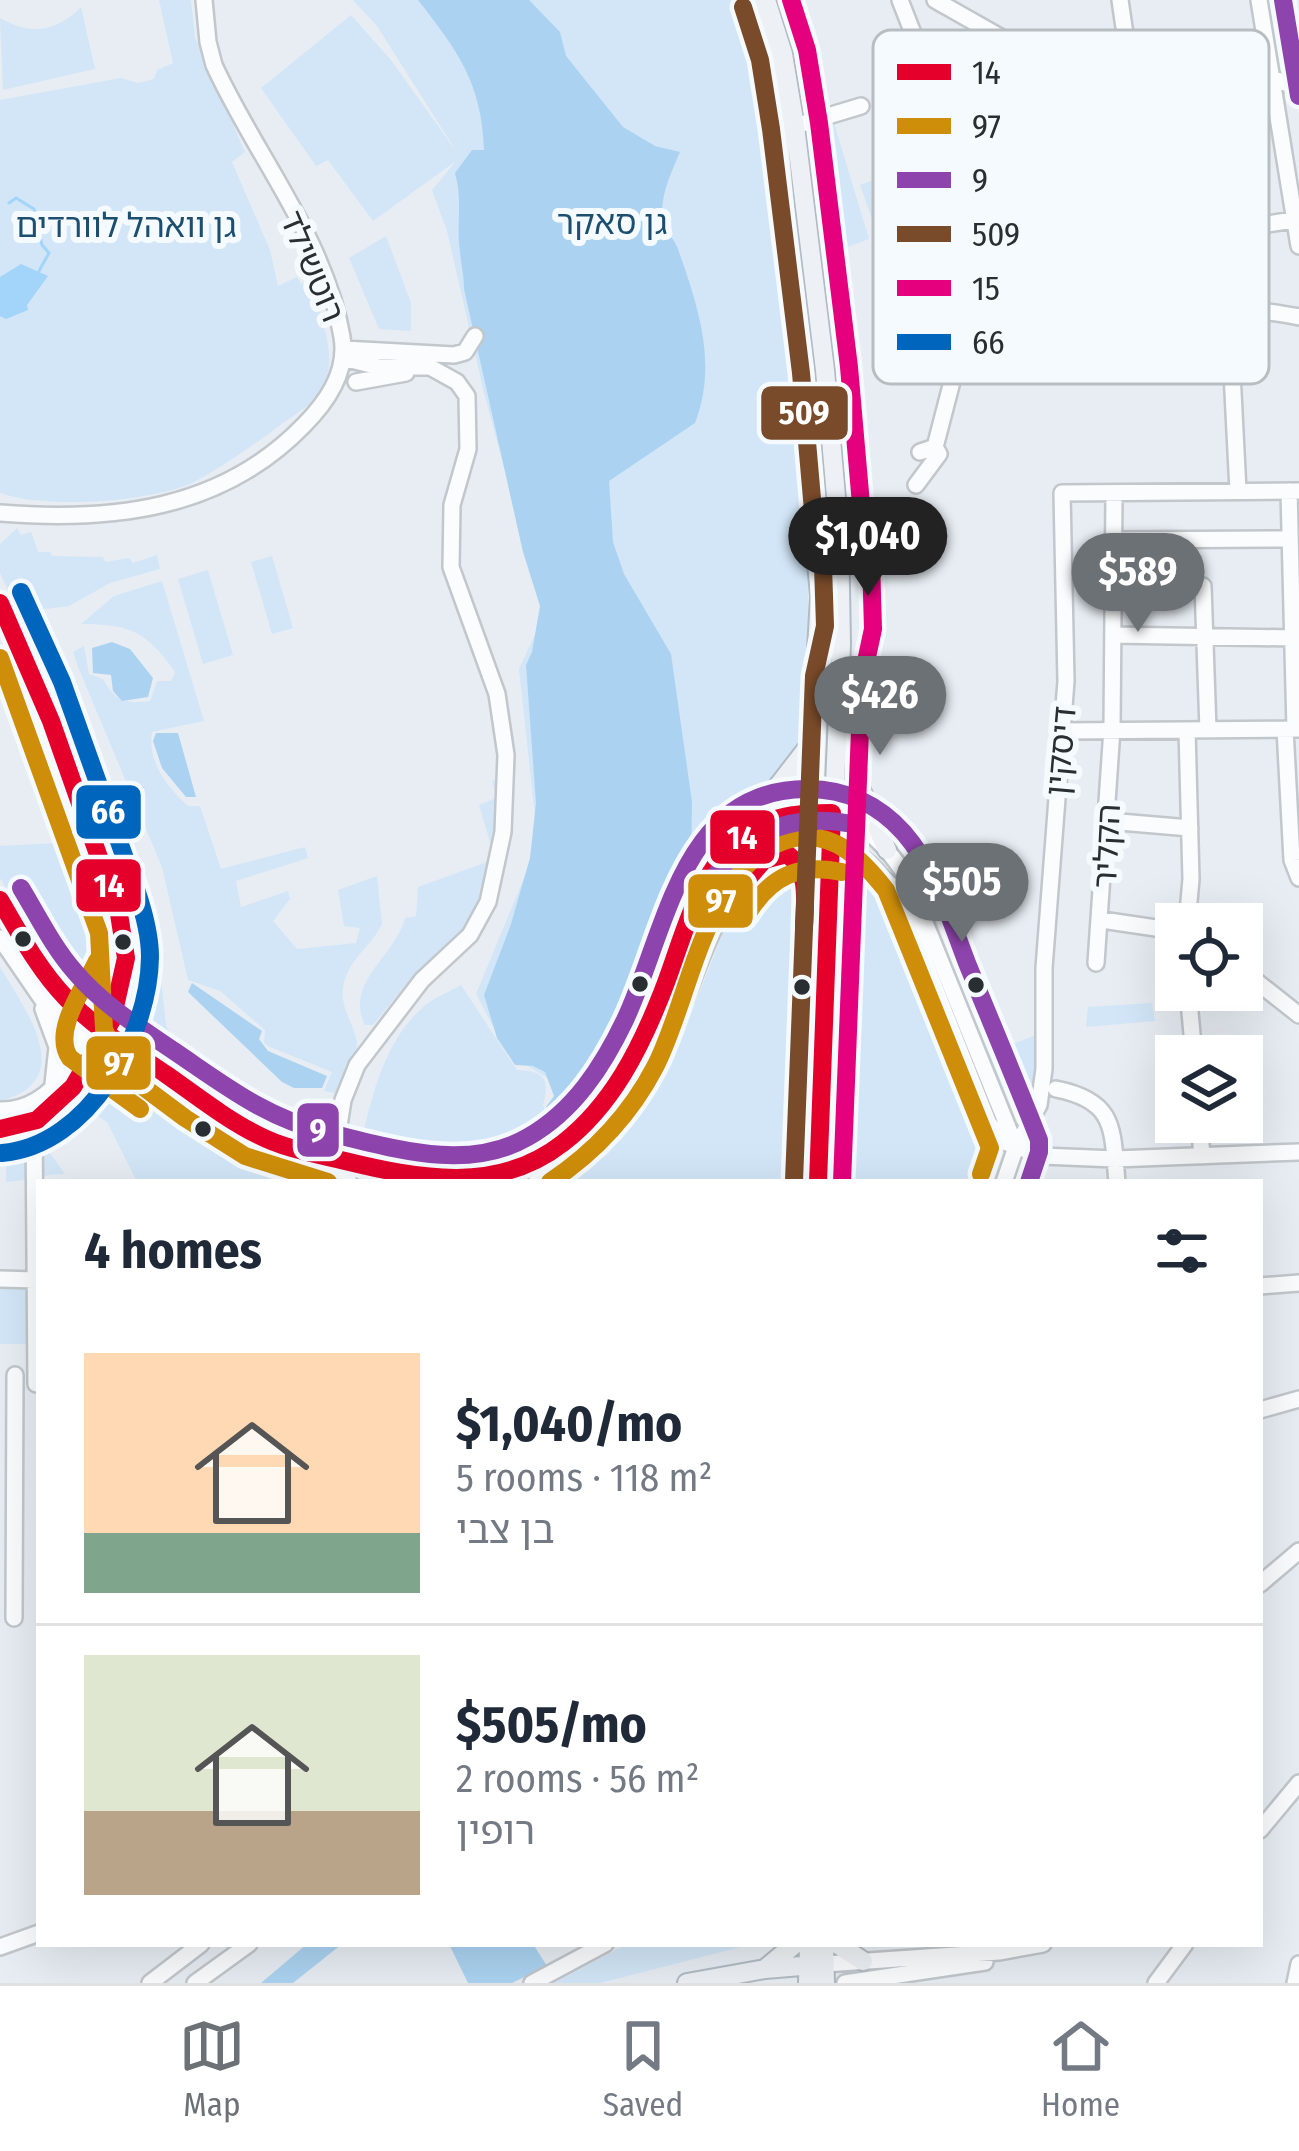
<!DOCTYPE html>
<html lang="en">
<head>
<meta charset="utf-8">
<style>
	:root { --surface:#fff; --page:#f6f6f7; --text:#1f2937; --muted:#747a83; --line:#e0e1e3; --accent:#6c7176 }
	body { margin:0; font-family:"Fira Sans Condensed","Noto Sans Hebrew",sans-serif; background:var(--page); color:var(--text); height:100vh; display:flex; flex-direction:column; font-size:45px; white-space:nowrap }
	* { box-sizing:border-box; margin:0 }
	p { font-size:39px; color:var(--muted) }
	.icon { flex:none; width:66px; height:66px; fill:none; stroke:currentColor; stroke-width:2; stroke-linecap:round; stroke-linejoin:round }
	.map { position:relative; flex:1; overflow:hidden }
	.sheet { position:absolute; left:36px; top:1179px; width:1227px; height:768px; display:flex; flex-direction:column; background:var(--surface); border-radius:0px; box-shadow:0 12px 48px #0002 }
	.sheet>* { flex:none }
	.buttons { position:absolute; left:1155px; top:903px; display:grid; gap:24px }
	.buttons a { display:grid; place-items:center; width:108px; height:108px; border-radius:0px; background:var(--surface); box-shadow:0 12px 48px #0002; font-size:60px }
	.price { position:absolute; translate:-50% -102px; padding:0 27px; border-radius:42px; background:var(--accent); color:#fff; font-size:39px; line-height:78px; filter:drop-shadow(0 3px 6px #0008) }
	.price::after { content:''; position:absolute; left:50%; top:72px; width:36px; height:27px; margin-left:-18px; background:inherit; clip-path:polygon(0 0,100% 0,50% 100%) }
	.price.on { background:#222; color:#fff }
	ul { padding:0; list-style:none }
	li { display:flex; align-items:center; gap:36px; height:300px; padding:0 48px }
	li+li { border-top:3px solid var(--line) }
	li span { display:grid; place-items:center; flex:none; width:336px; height:240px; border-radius:0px; color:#555 }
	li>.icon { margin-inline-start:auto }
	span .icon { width:144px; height:144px; fill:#fffc; stroke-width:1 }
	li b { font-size:51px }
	h2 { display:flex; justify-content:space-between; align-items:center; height:144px; padding:0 48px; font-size:51px }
	.tab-bar { display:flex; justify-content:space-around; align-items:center; height:168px; border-top:3px solid var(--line); background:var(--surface); font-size:33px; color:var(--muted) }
	.tab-bar a { display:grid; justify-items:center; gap:6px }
	.tab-bar .on { color:var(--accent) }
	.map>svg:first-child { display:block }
	.green { fill:#d2e6f7 }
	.forest { fill:#abd3f1 }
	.water { fill:#a3d4f9 }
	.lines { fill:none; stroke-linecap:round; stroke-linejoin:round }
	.stream { stroke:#a3d4f9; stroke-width:3 }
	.minor-casing { stroke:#c2c7cc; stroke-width:20 }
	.major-casing { stroke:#b2bbc3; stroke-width:22 }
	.minor { stroke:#fbfcfd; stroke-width:15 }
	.major { stroke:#edf1f5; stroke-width:18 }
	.bus-1-casing { stroke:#f5fafe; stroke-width:27 }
	.bus-2-casing { stroke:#f5fafe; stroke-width:27 }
	.bus-3-casing { stroke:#f5fafe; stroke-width:27 }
	.bus-4-casing { stroke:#f5fafe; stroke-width:27 }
	.bus-5-casing { stroke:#f5fafe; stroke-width:27 }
	.bus-6-casing { stroke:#f5fafe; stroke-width:27 }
	.bus-1 { stroke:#e4002b; stroke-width:18 }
	.bus-2 { stroke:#ce8e0a; stroke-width:18 }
	.bus-3 { stroke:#8e44ad; stroke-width:18 }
	.bus-4 { stroke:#7a4b2a; stroke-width:18 }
	.bus-5 { stroke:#e5007d; stroke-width:18 }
	.bus-6 { stroke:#0065bd; stroke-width:18 }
	.bus-dot { fill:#292e33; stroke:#f5fafe; stroke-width:4.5 }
	.labels { text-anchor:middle; stroke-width:12; stroke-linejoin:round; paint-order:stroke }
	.park-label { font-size:33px; fill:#1c4e70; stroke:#f5fafe }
	.street-label { font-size:33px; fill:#292e33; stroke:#f5fafe }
	.key { fill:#f5fafe; stroke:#b8bdc1; stroke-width:3 }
	.key-label { font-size:33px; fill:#292e33 }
	.line-badge { stroke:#f5fafe; stroke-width:4.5 }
	.badge-label { font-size:33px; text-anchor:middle; font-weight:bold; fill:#fff }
</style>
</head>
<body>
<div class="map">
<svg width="1299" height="1983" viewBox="0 0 1299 1983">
	<rect width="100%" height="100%" fill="#e7edf3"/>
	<path class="green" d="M159,0H191L195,38L245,152L232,162L270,250L278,286L297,277L301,284L308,281C320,313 340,357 322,390C314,404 292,416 279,426C261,440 205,479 185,486C139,502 46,509 0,493V100L121,78L138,83L154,79L157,70L173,63Z
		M353,0H743L774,196L788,362L806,505L810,695L807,734L782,768L718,840L674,918L638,1015L600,1068L551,1080L518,1060L497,1034L476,994L538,844L519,669L544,615L484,393L447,231L432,190L456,161L373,221L328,160L316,166L261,88L351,15L391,60L458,154L377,26Z
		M81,7L95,69L3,90L0,18C31,36 56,32 81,7Z
		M834,123L869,239L829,254L808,131Z
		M884,177L901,225L877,233L860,185Z
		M386,236L411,303V331L379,329L349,258Z
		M17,528L21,535L31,532L38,552H50L52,556L103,557L105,562L129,558L133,563L157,555L160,569L110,583L69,606L30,611L139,874L157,942L166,1025L173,1039L251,1088L294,1112L326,1124L327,1132C288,1134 164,1075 157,1035L144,1028L147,949L142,926L20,592L8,590L0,573V544Z
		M272,556L293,628L272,634L251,562Z
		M208,570L233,655L203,664L178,579Z
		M162,581L204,721L152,732C147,762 167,787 188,806H200L221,869L305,847L308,858L236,881L241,907L288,891L290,899L273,921L297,949L356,943L360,928L344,926L338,890L377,876L382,924C372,945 352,957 345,979C337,1006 352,1017 357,1042C359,1050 339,1082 335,1093L324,1091L332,1072L270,1047L264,1043L265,1030L220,991L188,980L162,867L78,667L73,652L84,646L89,674L103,679C115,701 125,704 150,701L157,681H171L175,672C147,632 131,624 81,624L114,596Z
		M492,780L502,781L499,863L476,913L447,948L413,976L373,1025H365C344,982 395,957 405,918L416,916L418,887L495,859L479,805L496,798Z
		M77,842C93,888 129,947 94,992H79L57,974L0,878V846Z
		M778,863L790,868L797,887L790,1182H563L608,1154L669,1069L740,890L754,871Z
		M868,879L888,890L932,993L986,1135L988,1182H840L852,904L856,891Z
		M0,967C26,1011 79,1080 0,1101Z
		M461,985L517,1070C545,1071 550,1079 543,1105L550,1124C483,1171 435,1162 360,1145C373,1094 384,1038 428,1003C438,996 451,991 461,985Z
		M1152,1003L1155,1021L1086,1027L1088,1007Z
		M1039,1034L1037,1098L1010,1103L986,1054Z
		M102,1085L138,1099L223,1154L287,1182H137L107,1122L80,1105Z
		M36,1134L65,1174C43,1174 27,1181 6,1182V1149L0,1147V1137Z
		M0,1281H26V1344H0Z
		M627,1944H753L600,1983H554Z"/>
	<path class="forest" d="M418,0H529L560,32L566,56L623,127L655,146L680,152C671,173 657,202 664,225C667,233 675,240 678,249C698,306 718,364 695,423L609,481L613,542L624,574L671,654L692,802L691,858L658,967L631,1028L600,1075L564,1117L550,1116L546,1107L554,1096L545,1072L533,1066L515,1065L497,1038L484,995L511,924L530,858L536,803L526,665L532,652L540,606L523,552L464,289C464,275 461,265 460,251C456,225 463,200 455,173L472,150H484C482,84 458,51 418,0Z
		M112,642L130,649L153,678L148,697L122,701L113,691L111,675L93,673L92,648Z
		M156,733H178L196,797H186L162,768L153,741Z
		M192,983L262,1031L259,1039L268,1051L327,1076L322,1088H294L282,1082L188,992Z
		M307,1944H342L293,1983H261Z
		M449,1944H533L547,1966L512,1983H468Z"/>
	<path class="water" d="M21,264L48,276L27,305L28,310L6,319L0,316V277Z"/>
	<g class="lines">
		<path class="stream" d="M9,203L16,198L34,209L42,245L49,253L39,271"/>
		<defs>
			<path id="minor" d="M900,0L997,248C1034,319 1077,358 1161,336C1191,328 1221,312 1252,311C1268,311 1284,314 1299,317
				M935,0L1136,114L1210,108
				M1120,0L1161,281L1174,332
				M1259,0L1299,246
				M1269,77L1299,88
				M795,126L861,106
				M1013,278L1128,246L1293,220
				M1230,333L1238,491
				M344,349L454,355L465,352L475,336
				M343,358L379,367H430L457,382L467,396L468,449L452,505L451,567L497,694L506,755L503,832L488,902L470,935L422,980L357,1065L343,1100L336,1145L349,1182
				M356,382L406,373
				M935,447L981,270L997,248
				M916,485L939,454L935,447L920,452
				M1289,491L1295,729
				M0,513C112,522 222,510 304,425C327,402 348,372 342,337C325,238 255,155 214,65L208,42L204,0
				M1114,540L1290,539
				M1203,586L1208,730
				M0,603C41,678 64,763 92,843C105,879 127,920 126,958C125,1002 105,1040 81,1076C60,1106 38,1129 0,1129
				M1113,635L1293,638
				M1285,729L1292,860L1299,878
				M1062,731L1299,729
				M1108,821L1190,828
				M0,900C20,933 38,970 66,998C93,1026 127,1048 160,1070C192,1092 224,1117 258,1135C286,1149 316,1154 345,1161C423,1180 493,1196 562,1144C641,1084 666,979 699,891C713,868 731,841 754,825C765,818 777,816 790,814C846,808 878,831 907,878L1016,1147
				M1102,920L1176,931
				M1187,924L1191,879L1187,730
				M0,938L48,1008L142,1082L245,1151L283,1166L343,1182
				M1096,963L1112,729L1114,493
				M1242,970L1299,1015
				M1188,990L1194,1056
				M123,1000L129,1033L138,1051
				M43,1009L57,1047L53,1084
				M79,1081L104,1074L132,1078
				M1056,1089C1117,1101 1112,1130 1117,1182
				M0,1110C66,1112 95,1020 119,972
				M34,1122L36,1384
				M1199,1122L1202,1156
				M536,1182C584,1159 626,1115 654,1070C696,1001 716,843 813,844C864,844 884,875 907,917L989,1124L1007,1143L1042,1156L1115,1159L1299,1152
				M1004,1182L1016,1147L1039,1105L1044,1069V968L1066,681L1062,493L1299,491
				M0,1279L36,1280
				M1260,1286L1299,1283
				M1260,1410L1299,1399
				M1260,1584L1299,1551
				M14,1618L15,1375
				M1260,1830L1299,1783
				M0,1947L39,1933
				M825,1964L999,1952L1043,1944
				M150,1983L201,1944
				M195,1983L249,1944
				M532,1983L605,1944
				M845,1983L985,1962
				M1156,1983L1185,1944
				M1295,1983L1299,1964"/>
			<path id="major" d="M751,0L766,45L778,130L820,596L804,882L795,1182
				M766,0L783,54L795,126L825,370L839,531L841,644L818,1182
				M845,718L858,783L887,850
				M726,853L809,746
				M758,861C781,852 798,854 804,880
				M833,886L841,869C860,861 876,874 890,886
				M824,1944L825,1983
				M837,1944L863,1961
				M766,1968L795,1944
				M687,1983L765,1969L825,1964
				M808,1983L809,1944"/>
		</defs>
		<use href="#minor" class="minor-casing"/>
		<use href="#major" class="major-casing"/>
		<use href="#minor" class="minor"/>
		<use href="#major" class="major"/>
		<defs>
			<path id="bus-1" d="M0,603L51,721L119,914L126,958L112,1020L73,1087L37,1120L0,1129
				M0,900C20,934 38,969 66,998C96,1029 132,1051 167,1075C197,1096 226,1119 258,1135C285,1149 316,1154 345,1161C419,1179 498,1194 563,1143C612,1105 640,1049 662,993C685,936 697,864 753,829C777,814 805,813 832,813L818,1182
				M726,904L764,860L787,854C810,871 805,901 804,927"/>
			<path id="bus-2" d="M0,658L99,933L104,1029L122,1071L185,1118L245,1156L328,1182
				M748,913C771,876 799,863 842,872
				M97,961C85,987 51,1031 70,1058L140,1109
				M550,1182C595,1152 630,1115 655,1067C691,999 706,856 795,838C836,831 863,861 886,890L990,1148L981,1174"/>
			<path id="bus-3" d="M1283,0L1299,96
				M708,887C741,833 789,812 852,824
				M21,888C38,916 53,947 75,972C102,1004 139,1027 174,1051C223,1084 266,1118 325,1132C390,1147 466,1173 528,1137C574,1111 603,1066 625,1020C667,931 681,788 808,789C846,789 879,805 904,833C936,870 950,919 967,963C991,1022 1016,1081 1039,1140V1152L1029,1182"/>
			<path id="bus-4" d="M743,7L760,60L771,129L801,373L815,533L823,566L825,626L814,676L794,1181"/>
			<path id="bus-5" d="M791,0L807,50L819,123L849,367L863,527L871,560L873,629L862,680L842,1182"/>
			<path id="bus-6" d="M2,1153C88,1146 149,1037 150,957C150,935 144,913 137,892L62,682L21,592"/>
		</defs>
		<use href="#bus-1" class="bus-1-casing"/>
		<use href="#bus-2" class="bus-2-casing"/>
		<use href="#bus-3" class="bus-3-casing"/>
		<use href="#bus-4" class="bus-4-casing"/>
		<use href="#bus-5" class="bus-5-casing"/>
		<use href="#bus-6" class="bus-6-casing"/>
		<use href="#bus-1" class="bus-1"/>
		<use href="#bus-2" class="bus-2"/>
		<use href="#bus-3" class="bus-3"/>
		<use href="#bus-4" class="bus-4"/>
		<use href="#bus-5" class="bus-5"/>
		<use href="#bus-6" class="bus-6"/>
	</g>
	<g class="bus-dot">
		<circle cx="23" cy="939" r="10"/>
		<circle cx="123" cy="942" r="10"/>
		<circle cx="640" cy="984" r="10"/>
		<circle cx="976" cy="985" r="10"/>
		<circle cx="802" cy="987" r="10"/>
		<circle cx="203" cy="1129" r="10"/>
	</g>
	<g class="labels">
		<g class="park-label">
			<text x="612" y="234">גן סאקר</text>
			<text x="126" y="237">גן וואהל לוורדים</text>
		</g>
		<g class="street-label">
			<text transform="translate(313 266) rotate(67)" y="12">רוטשילד</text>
			<text transform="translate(1060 751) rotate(-85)" y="12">דיסקין</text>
			<text transform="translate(1106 846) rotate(-87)" y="12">הקליר</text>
		</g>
	</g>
	<rect x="873" y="30" width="396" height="354" rx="18" class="key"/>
	<rect x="897" y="64" width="54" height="16" fill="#e4002b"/>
	<rect x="897" y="118" width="54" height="16" fill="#ce8e0a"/>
	<rect x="897" y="172" width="54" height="16" fill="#8e44ad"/>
	<rect x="897" y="226" width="54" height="16" fill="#7a4b2a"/>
	<rect x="897" y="280" width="54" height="16" fill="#e5007d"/>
	<rect x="897" y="334" width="54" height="16" fill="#0065bd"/>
	<g class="key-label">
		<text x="972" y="84">14</text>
		<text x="972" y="138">97</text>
		<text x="972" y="192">9</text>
		<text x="972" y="246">509</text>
		<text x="972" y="300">15</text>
		<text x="972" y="354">66</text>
	</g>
	<g class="line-badge">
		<rect x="759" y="384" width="91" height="58" rx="12" fill="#7a4b2a"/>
		<rect x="74" y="783" width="69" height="58" rx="12" fill="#0065bd"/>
		<rect x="708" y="808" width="69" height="58" rx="12" fill="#e4002b"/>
		<rect x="74" y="857" width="69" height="57" rx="12" fill="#e4002b"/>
		<rect x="686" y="872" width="69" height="58" rx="12" fill="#ce8e0a"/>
		<rect x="84" y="1034" width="69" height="58" rx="12" fill="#ce8e0a"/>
		<rect x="295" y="1101" width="46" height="58" rx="12" fill="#8e44ad"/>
	</g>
	<g class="badge-label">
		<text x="804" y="424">509</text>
		<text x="108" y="823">66</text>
		<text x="742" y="849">14</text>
		<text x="109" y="897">14</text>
		<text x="721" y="912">97</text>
		<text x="119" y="1075">97</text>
		<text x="318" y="1142">9</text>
	</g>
</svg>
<div class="buttons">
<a><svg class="icon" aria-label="locate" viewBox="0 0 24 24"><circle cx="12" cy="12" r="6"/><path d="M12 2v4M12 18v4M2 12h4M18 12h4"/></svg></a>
<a><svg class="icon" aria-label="layers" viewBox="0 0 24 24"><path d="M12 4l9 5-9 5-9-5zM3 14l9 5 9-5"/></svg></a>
</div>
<b class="price on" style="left:868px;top:599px">$1,040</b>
<b class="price" style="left:1138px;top:635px">$589</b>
<b class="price" style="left:880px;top:758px">$426</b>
<b class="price" style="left:962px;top:945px">$505</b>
<section class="sheet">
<h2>4 homes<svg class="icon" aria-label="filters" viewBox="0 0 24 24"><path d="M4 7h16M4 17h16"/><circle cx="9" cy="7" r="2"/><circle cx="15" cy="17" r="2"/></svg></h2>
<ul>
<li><span style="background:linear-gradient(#ffd9b3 75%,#7fa58c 0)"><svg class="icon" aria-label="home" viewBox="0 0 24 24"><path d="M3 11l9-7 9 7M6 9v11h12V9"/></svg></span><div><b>$1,040/mo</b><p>5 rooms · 118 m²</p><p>בן צבי</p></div></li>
<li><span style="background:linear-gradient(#dfe7d0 65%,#b9a48a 0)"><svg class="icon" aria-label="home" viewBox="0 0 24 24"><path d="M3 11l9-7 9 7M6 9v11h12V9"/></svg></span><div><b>$505/mo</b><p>2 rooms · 56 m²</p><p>רופין</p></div></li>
</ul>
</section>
</div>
<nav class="tab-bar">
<a class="on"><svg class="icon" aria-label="map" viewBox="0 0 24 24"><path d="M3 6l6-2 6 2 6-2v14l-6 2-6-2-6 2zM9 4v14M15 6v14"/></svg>Map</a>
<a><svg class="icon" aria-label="saved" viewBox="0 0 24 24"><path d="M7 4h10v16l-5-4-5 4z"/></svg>Saved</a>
<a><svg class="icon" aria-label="home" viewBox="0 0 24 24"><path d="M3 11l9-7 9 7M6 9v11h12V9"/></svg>Home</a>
</nav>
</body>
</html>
